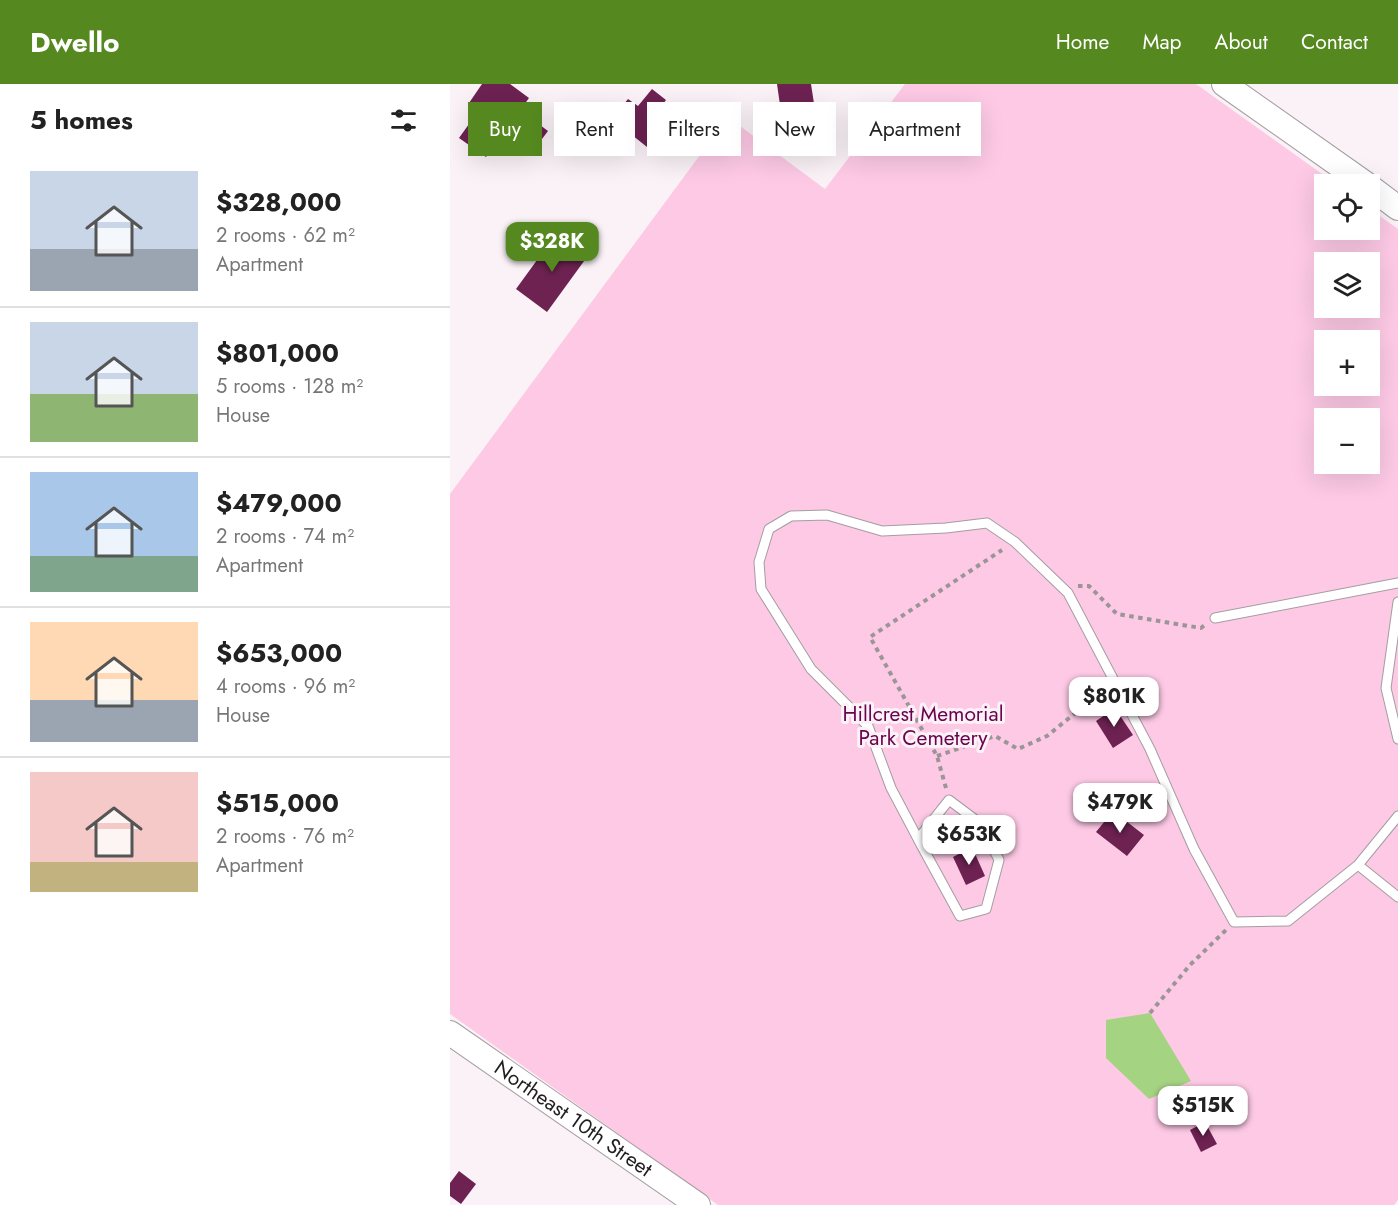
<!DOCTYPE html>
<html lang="en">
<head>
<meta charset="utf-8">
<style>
	:root { --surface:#fff; --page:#f2f2f2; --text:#222; --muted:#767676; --line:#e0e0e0; --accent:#55881f }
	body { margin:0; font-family:Jost,sans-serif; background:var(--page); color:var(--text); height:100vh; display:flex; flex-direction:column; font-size:22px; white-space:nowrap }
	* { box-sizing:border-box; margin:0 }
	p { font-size:20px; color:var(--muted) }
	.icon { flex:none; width:33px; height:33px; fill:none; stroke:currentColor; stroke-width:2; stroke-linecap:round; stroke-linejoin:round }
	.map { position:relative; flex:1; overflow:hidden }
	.sheet { display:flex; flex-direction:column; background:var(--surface); width:450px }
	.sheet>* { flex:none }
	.top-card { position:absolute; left:18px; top:18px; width:570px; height:54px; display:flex; gap:12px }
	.buttons { position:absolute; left:864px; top:90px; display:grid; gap:12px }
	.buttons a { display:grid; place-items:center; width:66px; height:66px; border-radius:0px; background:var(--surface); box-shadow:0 6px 24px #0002; font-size:30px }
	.price { position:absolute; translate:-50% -51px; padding:0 14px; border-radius:12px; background:#fff; color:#222; font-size:20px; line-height:39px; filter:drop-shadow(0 2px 3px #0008) }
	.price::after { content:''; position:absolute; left:50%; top:36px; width:18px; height:14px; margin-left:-9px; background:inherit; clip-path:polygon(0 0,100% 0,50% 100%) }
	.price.active { background:var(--accent); color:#fff }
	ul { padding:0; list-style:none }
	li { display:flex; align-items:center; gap:18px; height:150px; padding:0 30px }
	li+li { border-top:2px solid var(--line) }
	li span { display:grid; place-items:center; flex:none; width:168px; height:120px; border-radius:0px; color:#555 }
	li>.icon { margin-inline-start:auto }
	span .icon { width:72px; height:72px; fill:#fffc; stroke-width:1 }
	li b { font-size:26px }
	h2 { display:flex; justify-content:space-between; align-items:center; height:72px; padding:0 30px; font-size:26px }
	.tag { padding:0 21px; border-radius:0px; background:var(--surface); box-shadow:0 6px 24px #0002; font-size:21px; line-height:54px }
	.tag.active { background:var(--accent); color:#fff }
	header { display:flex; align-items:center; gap:36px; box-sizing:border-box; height:84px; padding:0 30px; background:var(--accent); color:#fff }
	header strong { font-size:28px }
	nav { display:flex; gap:33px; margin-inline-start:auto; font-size:21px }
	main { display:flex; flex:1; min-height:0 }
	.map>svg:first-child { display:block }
	.green { fill:#fdc9e5; fill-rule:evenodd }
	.water { fill:#a4d381 }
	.building { fill:#6d2252 }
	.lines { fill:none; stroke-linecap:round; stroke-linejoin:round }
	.service-casing { stroke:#a49da1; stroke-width:11 }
	.tertiary-casing { stroke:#a49da1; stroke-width:26 }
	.path { stroke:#9a9597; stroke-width:4; stroke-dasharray:4.5 4.5; stroke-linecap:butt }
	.service { stroke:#fff; stroke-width:9 }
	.tertiary { stroke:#fff; stroke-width:24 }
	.labels { text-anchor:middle; stroke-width:6; stroke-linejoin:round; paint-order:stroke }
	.park-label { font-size:21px; fill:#6c014e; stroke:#faf2f6 }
	.street-label { font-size:21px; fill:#211e1f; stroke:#faf2f6 }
</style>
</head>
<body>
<header>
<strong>Dwello</strong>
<nav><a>Home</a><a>Map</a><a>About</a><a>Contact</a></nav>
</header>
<main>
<section class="sheet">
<h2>5 homes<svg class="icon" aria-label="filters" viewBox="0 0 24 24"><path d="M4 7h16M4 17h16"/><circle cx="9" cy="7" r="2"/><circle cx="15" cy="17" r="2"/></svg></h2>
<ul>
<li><span style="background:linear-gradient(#c9d6e8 65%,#9aa5b1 0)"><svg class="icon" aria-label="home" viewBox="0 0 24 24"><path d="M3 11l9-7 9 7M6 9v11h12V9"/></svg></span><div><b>$328,000</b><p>2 rooms · 62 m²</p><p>Apartment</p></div></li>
<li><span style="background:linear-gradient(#c9d6e8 60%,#8fb573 0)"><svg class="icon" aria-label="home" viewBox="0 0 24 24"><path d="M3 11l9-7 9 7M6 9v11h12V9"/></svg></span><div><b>$801,000</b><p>5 rooms · 128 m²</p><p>House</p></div></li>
<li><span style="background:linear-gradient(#a9c7e8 70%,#7fa58c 0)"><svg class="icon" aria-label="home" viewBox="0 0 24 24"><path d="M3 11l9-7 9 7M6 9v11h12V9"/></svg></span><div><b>$479,000</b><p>2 rooms · 74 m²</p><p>Apartment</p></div></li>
<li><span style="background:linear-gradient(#ffd9b3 65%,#9aa5b1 0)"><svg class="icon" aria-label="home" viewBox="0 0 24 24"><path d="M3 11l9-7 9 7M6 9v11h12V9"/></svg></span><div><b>$653,000</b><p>4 rooms · 96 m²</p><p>House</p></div></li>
<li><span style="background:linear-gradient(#f6c9c9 75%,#c2b280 0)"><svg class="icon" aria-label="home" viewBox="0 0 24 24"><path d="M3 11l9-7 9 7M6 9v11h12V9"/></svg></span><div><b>$515,000</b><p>2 rooms · 76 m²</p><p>Apartment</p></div></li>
</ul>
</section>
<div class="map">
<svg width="948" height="1121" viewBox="0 0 948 1121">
	<rect width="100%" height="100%" fill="#faf2f6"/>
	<path class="green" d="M455,0H746L886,100H874V146H920V125L948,145V1116L944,1121H268L0,930V410L278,33L375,105ZM874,178H920V224H874ZM874,256H920V302H874ZM874,334H920V380H874Z"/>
	<path class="water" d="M700,929L741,997L699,1015L656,974V936Z"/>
	<path class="building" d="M32,0H60L79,14L36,73L9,54L29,26L19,19Z
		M327,0H361L367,39L341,43L339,27L331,28Z
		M202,5L216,16L213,20L229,33L210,57L205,53L197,63L162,35L178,15L188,22Z
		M78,32L98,47L83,67L63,52Z
		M369,43L377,55L357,69L347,57Z
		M106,150L137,173L97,228L66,205Z
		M665,624L683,651L663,664L646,637Z
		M663,727L694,751L677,772L646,748Z
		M522,763L535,792L516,801L503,773Z
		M755,1038L767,1060L751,1068L740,1046Z
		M9,1087L26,1100L11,1120L0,1112V1099Z"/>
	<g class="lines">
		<defs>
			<path id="service" d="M948,518L936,604L948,655
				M765,534L948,499
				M499,716L531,740L549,776L536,825L510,832L468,755Z
				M948,732L908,781L948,813
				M468,755L441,704L418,642L361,585L311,505L309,478L319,445L341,432L377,431L432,447L496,444L537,439L565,458L618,509L700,665L744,765L784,838L838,837L908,781"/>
			<g id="tertiary">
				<path d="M774,0L916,100"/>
				<path d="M920,103L948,124"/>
				<path id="s1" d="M0,949L248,1121"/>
			</g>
		</defs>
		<use href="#service" class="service-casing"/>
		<use href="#tertiary" class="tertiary-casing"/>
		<path class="path" d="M628,502H639L667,530L751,544L756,540
			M487,672L545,652L568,665L597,652L629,626L662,619
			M496,704L487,672L420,553L552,466
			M700,929L740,881L776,846"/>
		<use href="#service" class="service"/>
		<use href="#tertiary" class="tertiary"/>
	</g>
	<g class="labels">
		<g class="park-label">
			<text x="473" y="637">Hillcrest Memorial<tspan x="473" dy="24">Park Cemetery</tspan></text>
		</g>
		<g class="street-label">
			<text dy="7" stroke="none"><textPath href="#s1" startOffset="150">Northeast 10th Street</textPath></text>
		</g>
	</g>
</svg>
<div class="buttons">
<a><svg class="icon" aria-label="locate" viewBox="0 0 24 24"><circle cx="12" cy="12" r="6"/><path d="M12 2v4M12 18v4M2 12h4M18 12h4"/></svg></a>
<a><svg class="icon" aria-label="layers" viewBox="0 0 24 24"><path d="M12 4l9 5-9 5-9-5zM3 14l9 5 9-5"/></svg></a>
<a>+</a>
<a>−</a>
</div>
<b class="price active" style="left:102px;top:189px">$328K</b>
<b class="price" style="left:664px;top:644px">$801K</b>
<b class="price" style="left:670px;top:750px">$479K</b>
<b class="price" style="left:519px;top:782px">$653K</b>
<b class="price" style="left:753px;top:1053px">$515K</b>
<div class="top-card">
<a class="tag active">Buy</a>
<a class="tag">Rent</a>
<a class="tag">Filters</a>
<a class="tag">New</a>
<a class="tag">Apartment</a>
</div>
</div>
</main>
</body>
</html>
